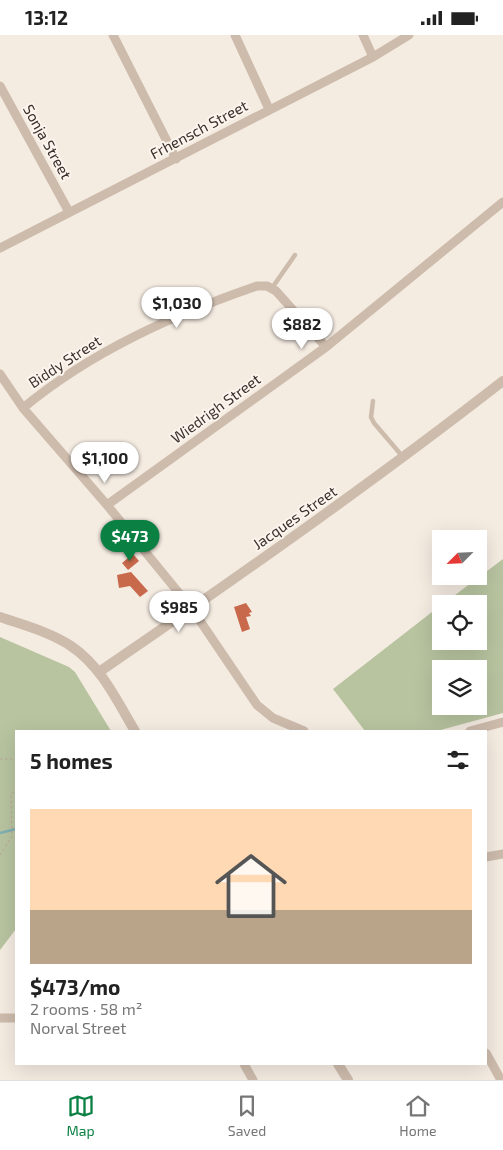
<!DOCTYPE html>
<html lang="en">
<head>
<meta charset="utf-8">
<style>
	:root { --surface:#fff; --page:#f2f2f2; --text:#222; --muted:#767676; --line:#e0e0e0; --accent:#0b8043 }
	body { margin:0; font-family:"Exo 2",sans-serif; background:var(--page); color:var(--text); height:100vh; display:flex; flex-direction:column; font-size:19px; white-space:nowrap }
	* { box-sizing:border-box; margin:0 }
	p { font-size:16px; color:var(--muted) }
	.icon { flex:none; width:28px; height:28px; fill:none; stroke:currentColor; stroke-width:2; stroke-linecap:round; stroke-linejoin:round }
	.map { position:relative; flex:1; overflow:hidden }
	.sheet { position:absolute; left:15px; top:695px; width:472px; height:335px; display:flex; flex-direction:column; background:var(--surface); border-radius:0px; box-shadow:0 5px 20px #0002 }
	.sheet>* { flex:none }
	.needle { width:32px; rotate:246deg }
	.controls { position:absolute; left:432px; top:495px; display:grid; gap:10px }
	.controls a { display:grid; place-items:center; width:55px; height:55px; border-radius:0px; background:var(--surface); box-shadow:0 5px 20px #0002; font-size:25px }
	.price { position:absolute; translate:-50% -42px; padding:0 11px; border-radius:18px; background:#fff; color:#222; font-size:16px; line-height:32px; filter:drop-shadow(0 1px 2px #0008) }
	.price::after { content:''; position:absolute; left:50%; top:30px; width:15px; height:11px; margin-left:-8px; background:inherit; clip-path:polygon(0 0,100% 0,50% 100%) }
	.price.selected { background:var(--accent); color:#fff }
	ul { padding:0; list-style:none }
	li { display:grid; align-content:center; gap:10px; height:265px; padding:0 15px }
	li+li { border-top:1px solid var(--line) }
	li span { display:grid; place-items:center; height:155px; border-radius:0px; color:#555 }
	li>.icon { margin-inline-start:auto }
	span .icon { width:90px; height:90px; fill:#fffc; stroke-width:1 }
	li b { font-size:21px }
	h2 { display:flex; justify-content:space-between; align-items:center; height:60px; padding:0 15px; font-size:21px }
	.status { display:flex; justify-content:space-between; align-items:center; height:35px; padding:0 25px; background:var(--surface); direction:ltr }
	.status svg { height:14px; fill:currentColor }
	.menu { display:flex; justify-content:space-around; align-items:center; height:70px; border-top:1px solid var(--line); background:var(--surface); font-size:14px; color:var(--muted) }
	.menu a { display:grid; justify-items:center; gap:2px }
	.menu .selected { color:var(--accent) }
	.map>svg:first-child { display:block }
	.green { fill:#b8c4a0; fill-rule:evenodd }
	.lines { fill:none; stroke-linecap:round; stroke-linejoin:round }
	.stream { stroke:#7fb0b2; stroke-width:2.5 }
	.building { fill:#c8694b }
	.path { stroke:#b9a596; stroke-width:1; stroke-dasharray:2.5 2.5; stroke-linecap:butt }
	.service { stroke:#cdbbac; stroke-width:4.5 }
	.minor { stroke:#cdbbac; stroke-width:9 }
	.tertiary { stroke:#cdbbac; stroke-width:10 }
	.labels { text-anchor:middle; stroke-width:4; stroke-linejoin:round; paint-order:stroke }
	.street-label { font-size:15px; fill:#3b302b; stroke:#fbf5ee }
</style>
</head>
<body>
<div class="status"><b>13:12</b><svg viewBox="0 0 49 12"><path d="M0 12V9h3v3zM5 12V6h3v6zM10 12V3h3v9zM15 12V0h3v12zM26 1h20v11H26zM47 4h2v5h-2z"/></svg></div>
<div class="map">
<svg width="503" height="1045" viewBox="0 0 503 1045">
	<rect width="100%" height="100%" fill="#f4ebe1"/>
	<path class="green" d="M503,524V678L437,696H365L333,654L441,570V606H479V569H443ZM441,634H479V671H441Z
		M0,602L69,632L75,637L111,696H16V894L0,915Z"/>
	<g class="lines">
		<path class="stream" d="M0,798L16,794"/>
	</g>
	<path class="building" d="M133,519L139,526L128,535L122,528Z
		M131,537L148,556L140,562L130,551L119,553L117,540Z
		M246,568L252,577L249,578L251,581L246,582L250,594L242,597L234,572Z"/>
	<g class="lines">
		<path class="path" d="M0,724H16
			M0,820L12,801L11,759L16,756"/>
		<path class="service" d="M272,253L295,220
			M373,366L371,382L374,388L403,422"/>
		<path class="minor" d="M113,0L176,124
			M235,0L269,74
			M363,0L373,22
			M0,51L69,177
			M0,213L373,22L409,0
			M0,339L23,373L107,470L192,574L257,670L273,683L304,696
			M23,373C92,316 173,280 257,251H267L276,256L326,312
			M107,470L326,312L503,167
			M470,696L503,687
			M486,822L503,819
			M0,983H16
			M486,1018L501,1045
			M244,1029L253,1045"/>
		<path class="tertiary" d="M0,582C23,590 50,597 71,611C101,631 117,666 135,696
			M99,637C237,543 371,449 503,346
			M338,1029L348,1045"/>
	</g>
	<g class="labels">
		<g class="street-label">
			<text transform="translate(199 95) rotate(-28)" y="5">Frhensch Street</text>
			<text transform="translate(47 107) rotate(61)" y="5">Sonja Street</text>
			<text transform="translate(65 327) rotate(-33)" y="5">Biddy Street</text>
			<text transform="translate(216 374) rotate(-36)" y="5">Wiedrigh Street</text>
			<text transform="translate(295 483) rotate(-35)" y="5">Jacques Street</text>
		</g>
	</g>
</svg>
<div class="controls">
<a><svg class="needle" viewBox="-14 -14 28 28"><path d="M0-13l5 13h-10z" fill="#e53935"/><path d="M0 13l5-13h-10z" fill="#767676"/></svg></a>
<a><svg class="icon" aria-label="locate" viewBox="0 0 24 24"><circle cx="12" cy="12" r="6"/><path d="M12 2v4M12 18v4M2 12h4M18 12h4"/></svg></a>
<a><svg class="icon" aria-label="layers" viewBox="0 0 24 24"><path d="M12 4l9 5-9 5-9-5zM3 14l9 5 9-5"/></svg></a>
</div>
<b class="price" style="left:177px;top:294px">$1,030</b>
<b class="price" style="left:302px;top:315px">$882</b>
<b class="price" style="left:105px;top:449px">$1,100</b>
<b class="price selected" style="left:130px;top:527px">$473</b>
<b class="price" style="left:179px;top:598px">$985</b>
<section class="sheet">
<h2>5 homes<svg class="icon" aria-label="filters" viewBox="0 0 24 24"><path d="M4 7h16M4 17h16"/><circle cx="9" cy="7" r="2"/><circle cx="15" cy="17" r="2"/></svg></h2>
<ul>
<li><span style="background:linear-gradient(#ffd9b3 65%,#b9a48a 0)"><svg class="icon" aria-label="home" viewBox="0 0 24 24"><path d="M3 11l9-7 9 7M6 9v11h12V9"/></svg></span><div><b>$473/mo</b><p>2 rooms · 58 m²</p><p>Norval Street</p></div></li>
</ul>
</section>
</div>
<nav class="menu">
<a class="selected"><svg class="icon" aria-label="map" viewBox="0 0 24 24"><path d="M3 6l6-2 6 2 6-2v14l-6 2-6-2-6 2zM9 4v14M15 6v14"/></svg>Map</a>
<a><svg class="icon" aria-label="saved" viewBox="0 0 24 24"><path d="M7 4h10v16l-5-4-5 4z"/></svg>Saved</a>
<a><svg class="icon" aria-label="home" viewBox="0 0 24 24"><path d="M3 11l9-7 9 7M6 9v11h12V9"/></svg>Home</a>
</nav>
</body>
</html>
